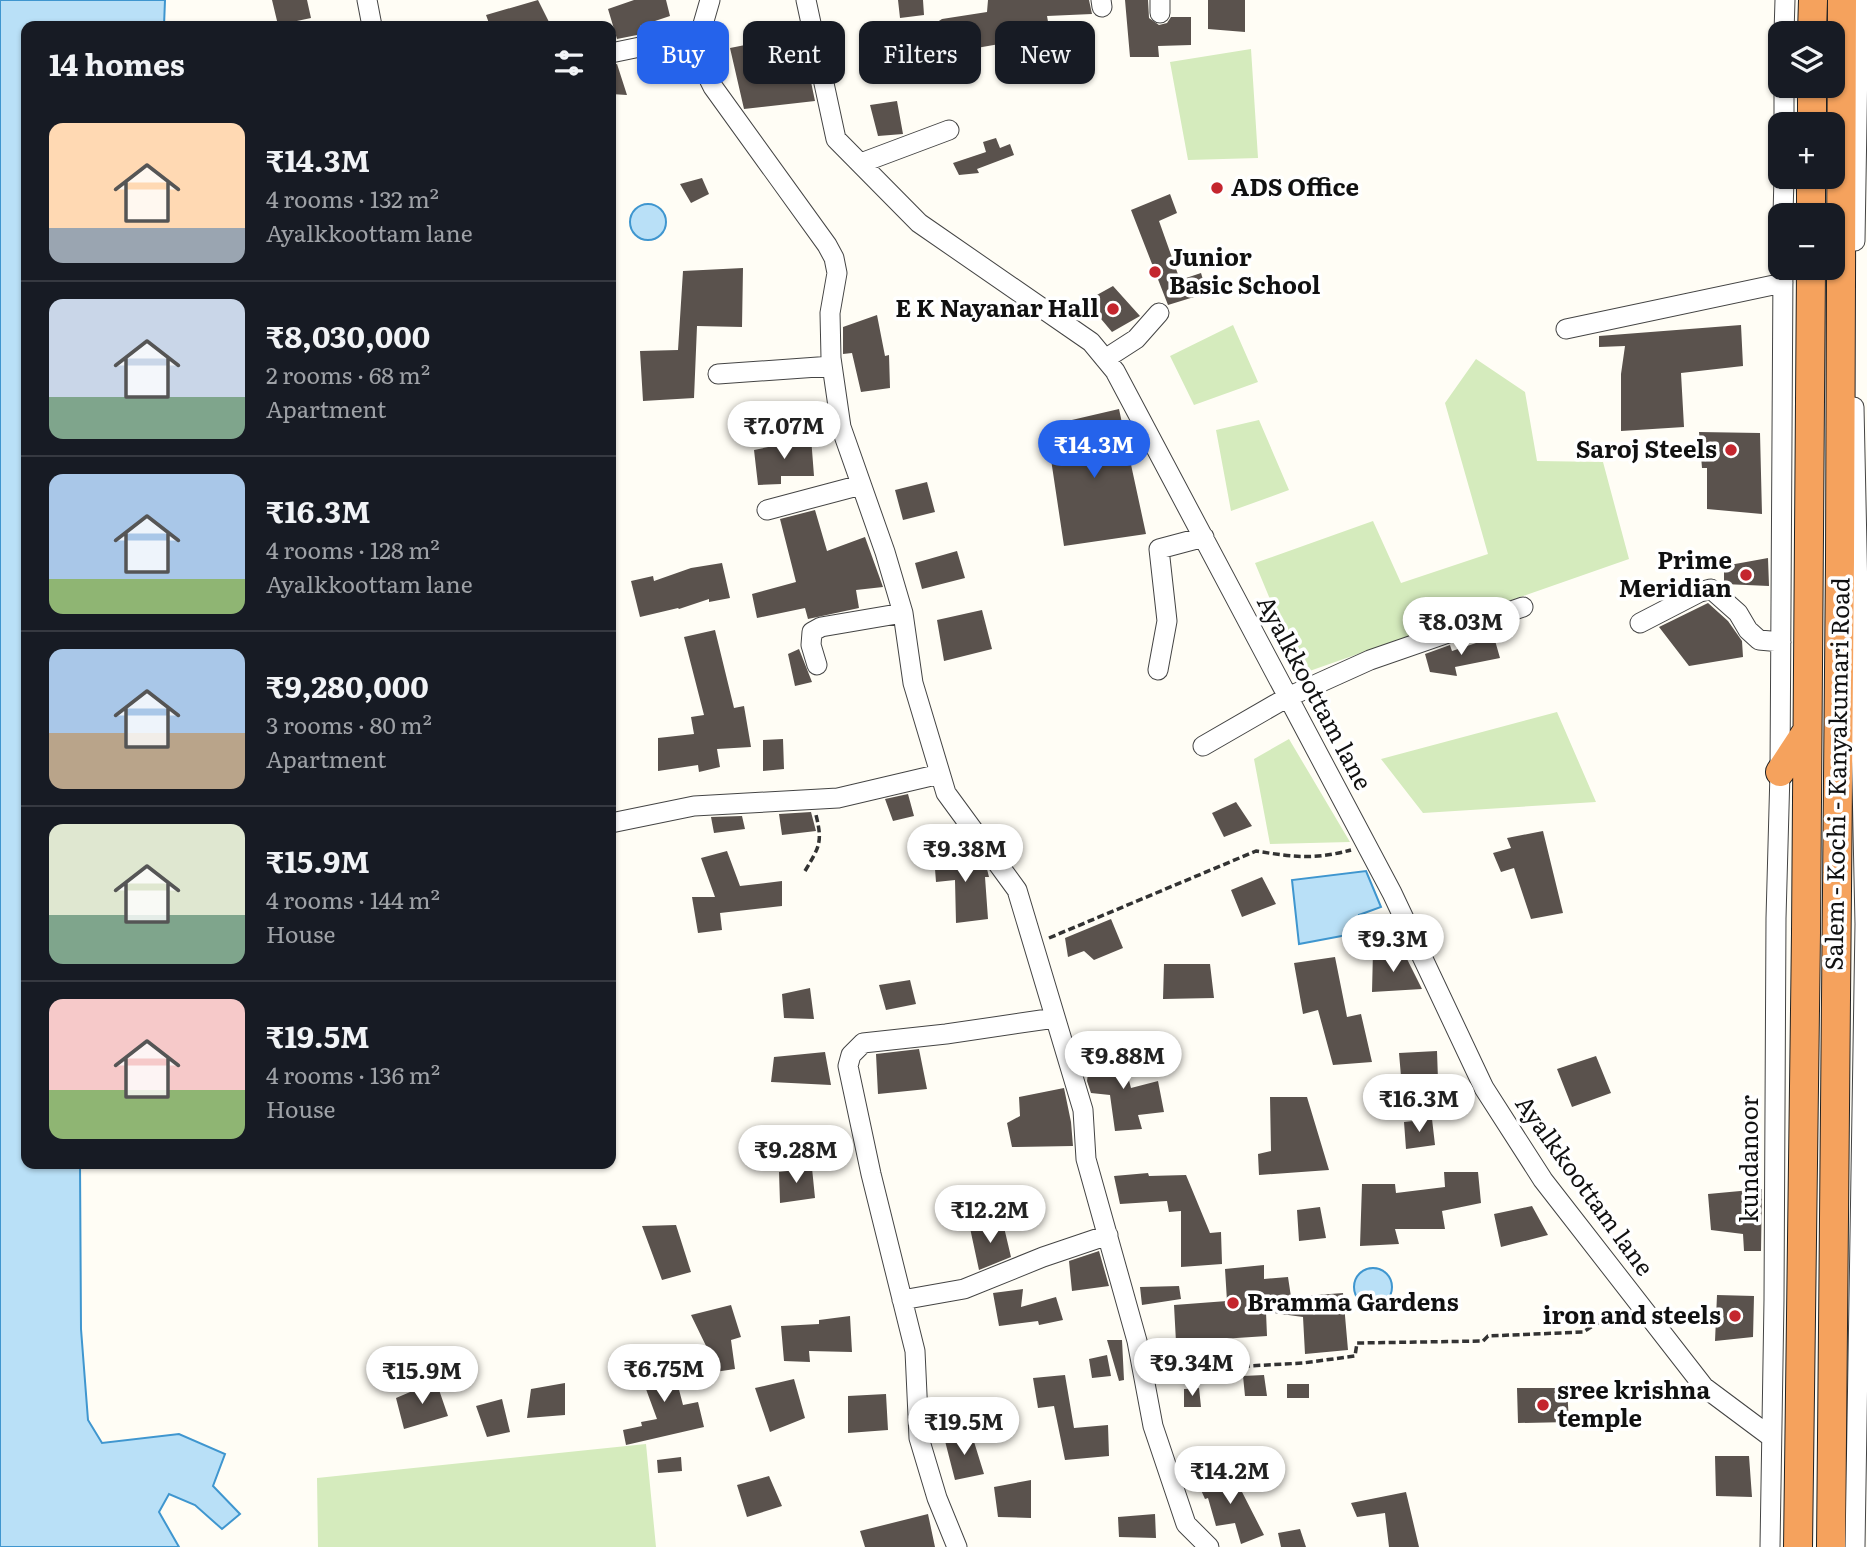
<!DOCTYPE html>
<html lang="en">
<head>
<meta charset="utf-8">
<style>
	:root { --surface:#171b24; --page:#20242c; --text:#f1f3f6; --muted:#9ea1a6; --line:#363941; --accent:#2563eb }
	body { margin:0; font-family:Literata,serif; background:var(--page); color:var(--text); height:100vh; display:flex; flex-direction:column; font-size:26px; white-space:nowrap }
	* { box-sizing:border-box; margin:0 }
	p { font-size:23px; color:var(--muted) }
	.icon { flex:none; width:38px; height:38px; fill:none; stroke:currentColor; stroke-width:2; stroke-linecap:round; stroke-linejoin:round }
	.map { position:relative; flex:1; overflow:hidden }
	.details { position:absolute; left:21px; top:21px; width:595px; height:1148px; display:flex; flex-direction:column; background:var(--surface); border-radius:14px; box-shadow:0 2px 5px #0004 }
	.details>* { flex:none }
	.banner { position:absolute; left:637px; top:21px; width:665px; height:63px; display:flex; gap:14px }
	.fabs { position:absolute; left:1768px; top:21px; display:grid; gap:14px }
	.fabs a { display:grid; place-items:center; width:77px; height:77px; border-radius:14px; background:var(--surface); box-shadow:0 2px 5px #0004; font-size:35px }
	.price { position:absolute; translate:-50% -60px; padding:0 16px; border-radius:24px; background:#fff; color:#222; font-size:23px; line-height:46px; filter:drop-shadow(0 2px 4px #0008) }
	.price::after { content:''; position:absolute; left:50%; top:42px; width:21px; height:16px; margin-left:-10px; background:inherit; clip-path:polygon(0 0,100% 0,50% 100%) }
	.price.on { background:var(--accent); color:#fff }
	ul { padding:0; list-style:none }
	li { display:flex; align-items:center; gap:21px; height:175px; padding:0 28px }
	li+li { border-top:2px solid var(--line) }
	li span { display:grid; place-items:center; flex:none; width:196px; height:140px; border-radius:14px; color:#555 }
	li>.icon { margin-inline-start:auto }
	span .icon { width:84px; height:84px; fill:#fffc; stroke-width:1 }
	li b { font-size:30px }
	h2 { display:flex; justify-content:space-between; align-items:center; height:84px; padding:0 28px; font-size:30px }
	.pill { padding:0 24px; border-radius:14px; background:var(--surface); box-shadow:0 2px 5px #0004; font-size:24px; line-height:63px }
	.pill.on { background:var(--accent); color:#fff }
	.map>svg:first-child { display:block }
	.green { fill:#d5ebbd }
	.water { fill:#b9e0f7; stroke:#3f96cf; stroke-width:2 }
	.building { fill:#5a524d }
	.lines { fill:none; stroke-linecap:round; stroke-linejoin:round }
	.minor-casing { stroke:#444; stroke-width:21 }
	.highway-casing { stroke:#222; stroke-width:30 }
	.path { stroke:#333; stroke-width:3.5; stroke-dasharray:7 3.5; stroke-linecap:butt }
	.minor { stroke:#fff; stroke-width:19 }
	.highway { stroke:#f5a25d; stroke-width:28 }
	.poi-dot { fill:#c4262e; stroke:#fff; stroke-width:2.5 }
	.labels { text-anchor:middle; stroke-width:7; stroke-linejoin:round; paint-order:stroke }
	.poi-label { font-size:24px; font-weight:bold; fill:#111; stroke:#fff; text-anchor:start }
	.street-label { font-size:24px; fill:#111; stroke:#fff }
</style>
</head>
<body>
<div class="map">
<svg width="1867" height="1547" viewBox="0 0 1867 1547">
	<rect width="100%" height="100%" fill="#fffdf5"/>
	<path class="green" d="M1251,49L1258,158L1188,160L1170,62Z
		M1233,325L1258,382L1194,405L1170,356Z
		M1476,359L1525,392L1537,461L1603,462L1629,559L1301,674L1255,563L1373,521L1401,583L1488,554L1445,403Z
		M1259,420L1289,490L1231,511L1216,430Z
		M1557,712L1596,802L1423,813L1381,759Z
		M1289,739L1350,842L1270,844L1254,759Z
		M646,1444L656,1547H318L317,1478Z"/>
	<path class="water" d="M0,0H165L164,26H26V1164H80L81,1329L88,1420L102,1443L179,1434L225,1454L213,1486L240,1514L222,1529L195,1505L169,1494L159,1512L179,1547H0Z
		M630 222a18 18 0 1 1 36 0a18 18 0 1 1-36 0Z
		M1366,871L1381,907L1359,915L1363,932L1299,944L1292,880Z
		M1354 1287a19 19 0 1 1 38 0a19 19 0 1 1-38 0Z"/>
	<path class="building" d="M272,0H307L311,18L278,25Z
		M538,0L551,26H490L486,15Z
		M634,0H666L670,16L640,26L642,34L617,39L608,9Z
		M898,0H923L924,15L900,18Z
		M988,0H1089L1092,14L1047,16L1056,67L1026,70L1022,40L948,53L930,52L924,37L931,26L942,19L987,12Z
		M1125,0H1148L1149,18L1159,25L1167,23L1171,17H1191V45L1158,46L1159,57H1130Z
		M1208,0H1245V32L1208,29Z
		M801,34L815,101L744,109L730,48Z
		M617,64L627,95L611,94V65Z
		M897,101L903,134L878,136L870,105Z
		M996,138L1000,148L1010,144L1014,155L977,169L979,173L959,175L953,163L986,152L983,142Z
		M702,178L709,194L691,203L680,184Z
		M1170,194L1177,213L1159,221L1180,280L1201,273L1207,293L1168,305L1131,210Z
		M743,268L742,327L697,326L694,398L643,401L640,351L678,350L683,271Z
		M1113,286L1140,316L1112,332L1086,301Z
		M877,315L885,356L889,355L890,388L861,392L852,353L843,354V327Z
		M1741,325L1743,366L1681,373L1684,427L1621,431V374L1625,346L1599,347V336Z
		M1119,409L1146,534L1064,546L1046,426Z
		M1699,432L1760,433L1762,514L1707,509V468H1702Z
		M811,437L814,476H781V484L758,485L754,450L783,444L782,440Z
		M927,482L935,512L903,520L895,490Z
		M815,510L827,551L865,537L883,587L856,590L859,608L808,619L805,608L757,618L752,594L796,582L780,519Z
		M957,551L965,578L922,589L915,563Z
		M1768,558L1769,586L1724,584V566Z
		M722,563L730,598L709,602V599L679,609L678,608L640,617L631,581L653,576L654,581L691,568Z
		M1708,603L1728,621L1742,641L1743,657L1689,666L1659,627Z
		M982,610L992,649L944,661L937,620Z
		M715,630L734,708L744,706L751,747L717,749L720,767L699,772L698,765L658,771V738L694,734L691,717L704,715L684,637Z
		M1494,637L1500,658L1455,667L1457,676L1430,672L1425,654L1450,645L1452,651Z
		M799,649L812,682L795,686L788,654Z
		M783,739L784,769L763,771V740Z
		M908,794L914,816L893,821L885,799Z
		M1236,802L1252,826L1224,837L1212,813Z
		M811,812L816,831L782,835L779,814Z
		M742,816L745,829L714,833L711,817Z
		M1543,831L1563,913L1531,919L1514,868L1501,872L1493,853L1511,848L1507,838Z
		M973,850L987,869L989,877H985L988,919L956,923L955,880L936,882L934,856Z
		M727,851L740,886L782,881V906L720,913L722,930L698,933L692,897H715L701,858Z
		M1262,877L1276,904L1242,917L1231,890Z
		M1111,919L1123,948L1094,960L1084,951L1068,957L1065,938Z
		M1373,951L1406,957L1422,989L1372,992Z
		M1335,957L1347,1017L1361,1014L1372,1062L1333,1065L1318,1010L1303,1014L1294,963Z
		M1164,964H1210L1214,998L1163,999Z
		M910,980L916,1004L886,1010L879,985Z
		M810,988L814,1019L784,1018L782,994Z
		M919,1049L927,1089L878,1094L876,1054Z
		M1121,1051L1131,1088L1158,1081L1164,1112L1138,1115L1142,1129L1115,1131L1110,1095L1091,1093L1087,1081L1090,1058Z
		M1437,1051L1438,1080L1402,1088L1399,1053Z
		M825,1052L831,1085L771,1082L774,1057Z
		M1596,1056L1611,1093L1572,1107L1557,1069Z
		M1064,1088L1071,1122L1073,1146L1012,1147L1007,1123L1020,1116L1019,1097Z
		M1270,1097H1307L1329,1170L1259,1175L1258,1154L1271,1151Z
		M1432,1119L1435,1145L1406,1149L1404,1122Z
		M812,1168L815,1198L780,1203L779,1172Z
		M1444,1172H1478L1481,1203L1442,1211L1445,1229H1395L1399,1244L1360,1246L1362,1184H1395L1396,1193L1445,1187Z
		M1148,1173L1149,1176L1186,1175L1210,1233L1221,1232L1222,1264L1181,1267V1211L1169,1212L1167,1201L1120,1204L1114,1176Z
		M1762,1189L1761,1251H1744L1743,1234L1711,1230L1708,1194Z
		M1532,1206L1548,1235L1501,1247L1494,1214Z
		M1320,1207L1326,1238L1299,1241L1297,1210Z
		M1003,1223L1011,1257L979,1270L970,1228Z
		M676,1225L691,1272L662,1280L642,1226Z
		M1099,1251L1109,1286L1072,1291L1069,1261Z
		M1264,1265V1279L1288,1277L1291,1297L1343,1293L1348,1350L1305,1354L1303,1317L1266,1312L1267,1336L1176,1342L1174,1305L1227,1301L1225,1269Z
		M1179,1286L1181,1299L1142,1305L1140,1287Z
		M1023,1289L1021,1307L1056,1297L1063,1320L1039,1325L1038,1321L999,1326L993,1293Z
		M1717,1295L1754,1296L1753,1337L1715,1341Z
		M731,1305L741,1337L731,1340L735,1369L708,1373V1350L691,1315Z
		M850,1316L852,1352L809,1351L810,1362L784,1361L781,1326L819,1324V1320Z
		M1107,1340H1122L1124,1380L1119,1381Z
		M670,1355L683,1405L698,1402L704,1427L626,1445L623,1430L642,1426L641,1422L657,1419L636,1362Z
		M1107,1355L1111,1376L1092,1378L1089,1359Z
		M1065,1375L1074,1428L1108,1425L1109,1456L1065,1460L1054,1406L1038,1408L1033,1378Z
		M1264,1375L1267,1396H1245L1243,1376Z
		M794,1379L805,1418L770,1432L755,1388Z
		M436,1381L448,1416L404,1429L396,1398Z
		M565,1383V1415L527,1418L531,1389Z
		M1287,1384H1309V1398H1287Z
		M1199,1388L1201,1407H1184V1389Z
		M1517,1388H1567L1569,1422L1518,1423Z
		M886,1394L888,1430L848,1433V1396Z
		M502,1399L510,1432L487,1437L476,1406Z
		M971,1432L984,1474L955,1480L945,1441Z
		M1715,1456H1749L1752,1497L1716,1496Z
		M681,1457L682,1471L658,1473L657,1460Z
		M1224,1469L1236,1492L1241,1490L1264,1535L1241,1544L1235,1523L1216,1526L1208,1498L1205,1499L1196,1479Z
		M769,1476L782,1506L747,1517L737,1485Z
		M1031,1480V1518L998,1517L994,1487Z
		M1406,1492L1419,1547H1389L1385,1513L1357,1517L1351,1503Z
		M928,1514L935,1547H865L860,1531Z
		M1155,1514L1156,1538L1119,1537L1118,1517Z
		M1300,1529L1306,1547H1281L1278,1533Z"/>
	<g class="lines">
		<defs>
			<path id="minor" d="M367,0L372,26
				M710,0L697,45L702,65L713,87L827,245L834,258L837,273L830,313L831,358L841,427L885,552L903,613L913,683L946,793L1017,890L1083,1110L1086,1159L1137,1341L1153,1426L1186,1524L1209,1547
				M806,0L836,139L919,223L1091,342L1115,371L1392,893L1484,1088L1543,1180L1704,1387L1771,1437
				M1101,0L1102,7
				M1160,13V0
				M1784,33L1785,0
				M611,53L640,47L697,45
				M1784,124V86
				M861,163L949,130
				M1783,215L1784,177
				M1855,241L1859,0
				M1566,329L1783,283
				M1105,359L1136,339L1159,313
				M718,374L832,366
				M1854,407L1865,924L1855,1547
				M767,510L861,485
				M1640,623L1700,592L1711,589L1738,613L1748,630L1759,640L1781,642
				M817,665L811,645L812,632L821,627L903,613
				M1158,670L1167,621L1159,549L1204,537
				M1203,746L1288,697L1370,660L1523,607
				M611,823L694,806L838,798L940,774
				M902,1300L964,1289L1043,1257L1108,1235
				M957,1547L937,1498L919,1438L915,1351L871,1174L848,1066L851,1055L863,1043L946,1034L1055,1018
				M1770,1547L1774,1300L1776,918L1780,772L1783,268"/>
			<path id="highway" d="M1812,33L1813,0
				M1812,124V86
				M1811,215V177
				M1780,772L1807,731
				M1798,1547L1806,933L1811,268
				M1831,1547L1840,561L1842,0"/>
		</defs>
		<use href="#minor" class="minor-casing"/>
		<use href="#highway" class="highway-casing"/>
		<path class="path" d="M805,871C819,847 823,843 816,815
			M1049,938L1256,851C1293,857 1314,860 1351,850
			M1159,1371L1303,1363L1355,1356L1357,1343L1483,1341L1488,1336L1583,1332L1621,1309"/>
		<use href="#minor" class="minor"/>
		<use href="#highway" class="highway"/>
	</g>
	<g class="poi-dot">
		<circle cx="1217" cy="188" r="7"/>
		<circle cx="1155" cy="272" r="7"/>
		<circle cx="1113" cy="309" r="7"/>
		<circle cx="1731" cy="450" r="7"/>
		<circle cx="1746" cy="575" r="7"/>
		<circle cx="1233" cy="1303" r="7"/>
		<circle cx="1735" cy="1316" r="7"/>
		<circle cx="1543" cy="1405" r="7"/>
	</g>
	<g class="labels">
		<g class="poi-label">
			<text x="1231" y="196">ADS Office</text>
			<text x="1169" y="266">Junior<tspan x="1169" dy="28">Basic School</tspan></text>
			<text x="1099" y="317" text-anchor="end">E K Nayanar Hall</text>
			<text x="1717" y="458" text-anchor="end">Saroj Steels</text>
			<text x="1732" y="569" text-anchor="end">Prime<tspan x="1732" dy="28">Meridian</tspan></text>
			<text x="1247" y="1311">Bramma Gardens</text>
			<text x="1721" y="1324" text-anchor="end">iron and steels</text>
			<text x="1557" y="1399">sree krishna<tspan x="1557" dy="28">temple</tspan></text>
		</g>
		<g class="street-label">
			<text transform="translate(1314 693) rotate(62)" y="8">Ayalkkoottam lane</text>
			<text transform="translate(1838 774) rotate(-89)" y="8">Salem - Kochi - Kanyakumari Road</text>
			<text transform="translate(1750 1159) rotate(-90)" y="8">kundanoor</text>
			<text transform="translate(1584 1186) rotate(54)" y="8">Ayalkkoottam lane</text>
		</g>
	</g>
</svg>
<div class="fabs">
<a><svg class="icon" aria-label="layers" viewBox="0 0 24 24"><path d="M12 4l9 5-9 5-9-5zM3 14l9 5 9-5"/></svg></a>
<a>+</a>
<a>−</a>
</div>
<b class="price" style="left:784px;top:461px">₹7.07M</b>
<b class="price on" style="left:1094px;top:480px">₹14.3M</b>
<b class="price" style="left:1461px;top:657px">₹8.03M</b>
<b class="price" style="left:965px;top:884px">₹9.38M</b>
<b class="price" style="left:1393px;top:974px">₹9.3M</b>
<b class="price" style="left:1123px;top:1091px">₹9.88M</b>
<b class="price" style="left:1419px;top:1134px">₹16.3M</b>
<b class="price" style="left:796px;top:1185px">₹9.28M</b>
<b class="price" style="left:990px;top:1245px">₹12.2M</b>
<b class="price" style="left:1192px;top:1398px">₹9.34M</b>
<b class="price" style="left:664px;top:1404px">₹6.75M</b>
<b class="price" style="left:422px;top:1406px">₹15.9M</b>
<b class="price" style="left:964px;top:1457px">₹19.5M</b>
<b class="price" style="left:1230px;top:1506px">₹14.2M</b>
<div class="banner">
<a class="pill on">Buy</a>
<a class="pill">Rent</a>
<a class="pill">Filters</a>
<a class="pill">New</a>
</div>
<section class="details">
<h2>14 homes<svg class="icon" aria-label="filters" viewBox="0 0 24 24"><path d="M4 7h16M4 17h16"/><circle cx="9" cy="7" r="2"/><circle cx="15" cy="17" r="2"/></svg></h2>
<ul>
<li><span style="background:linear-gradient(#ffd9b3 75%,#9aa5b1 0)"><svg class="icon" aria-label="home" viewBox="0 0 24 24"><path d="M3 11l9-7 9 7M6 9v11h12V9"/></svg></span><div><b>₹14.3M</b><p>4 rooms · 132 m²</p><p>Ayalkkoottam lane</p></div></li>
<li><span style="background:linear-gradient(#c9d6e8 70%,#7fa58c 0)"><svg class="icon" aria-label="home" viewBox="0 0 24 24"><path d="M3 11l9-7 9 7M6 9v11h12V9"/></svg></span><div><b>₹8,030,000</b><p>2 rooms · 68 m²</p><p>Apartment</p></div></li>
<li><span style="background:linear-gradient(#a9c7e8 75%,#8fb573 0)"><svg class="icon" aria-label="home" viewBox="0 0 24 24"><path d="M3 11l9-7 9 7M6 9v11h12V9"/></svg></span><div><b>₹16.3M</b><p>4 rooms · 128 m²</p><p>Ayalkkoottam lane</p></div></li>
<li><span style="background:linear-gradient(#a9c7e8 60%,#b9a48a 0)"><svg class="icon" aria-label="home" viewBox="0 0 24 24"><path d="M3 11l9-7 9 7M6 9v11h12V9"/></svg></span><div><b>₹9,280,000</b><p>3 rooms · 80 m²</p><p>Apartment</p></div></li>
<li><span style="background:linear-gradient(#dfe7d0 65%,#7fa58c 0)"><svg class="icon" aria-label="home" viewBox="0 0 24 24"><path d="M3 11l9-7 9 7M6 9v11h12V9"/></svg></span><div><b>₹15.9M</b><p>4 rooms · 144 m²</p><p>House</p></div></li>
<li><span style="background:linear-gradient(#f6c9c9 65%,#8fb573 0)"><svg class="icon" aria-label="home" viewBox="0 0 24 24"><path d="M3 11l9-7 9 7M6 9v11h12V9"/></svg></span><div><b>₹19.5M</b><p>4 rooms · 136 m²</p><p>House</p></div></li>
</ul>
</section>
</div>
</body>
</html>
